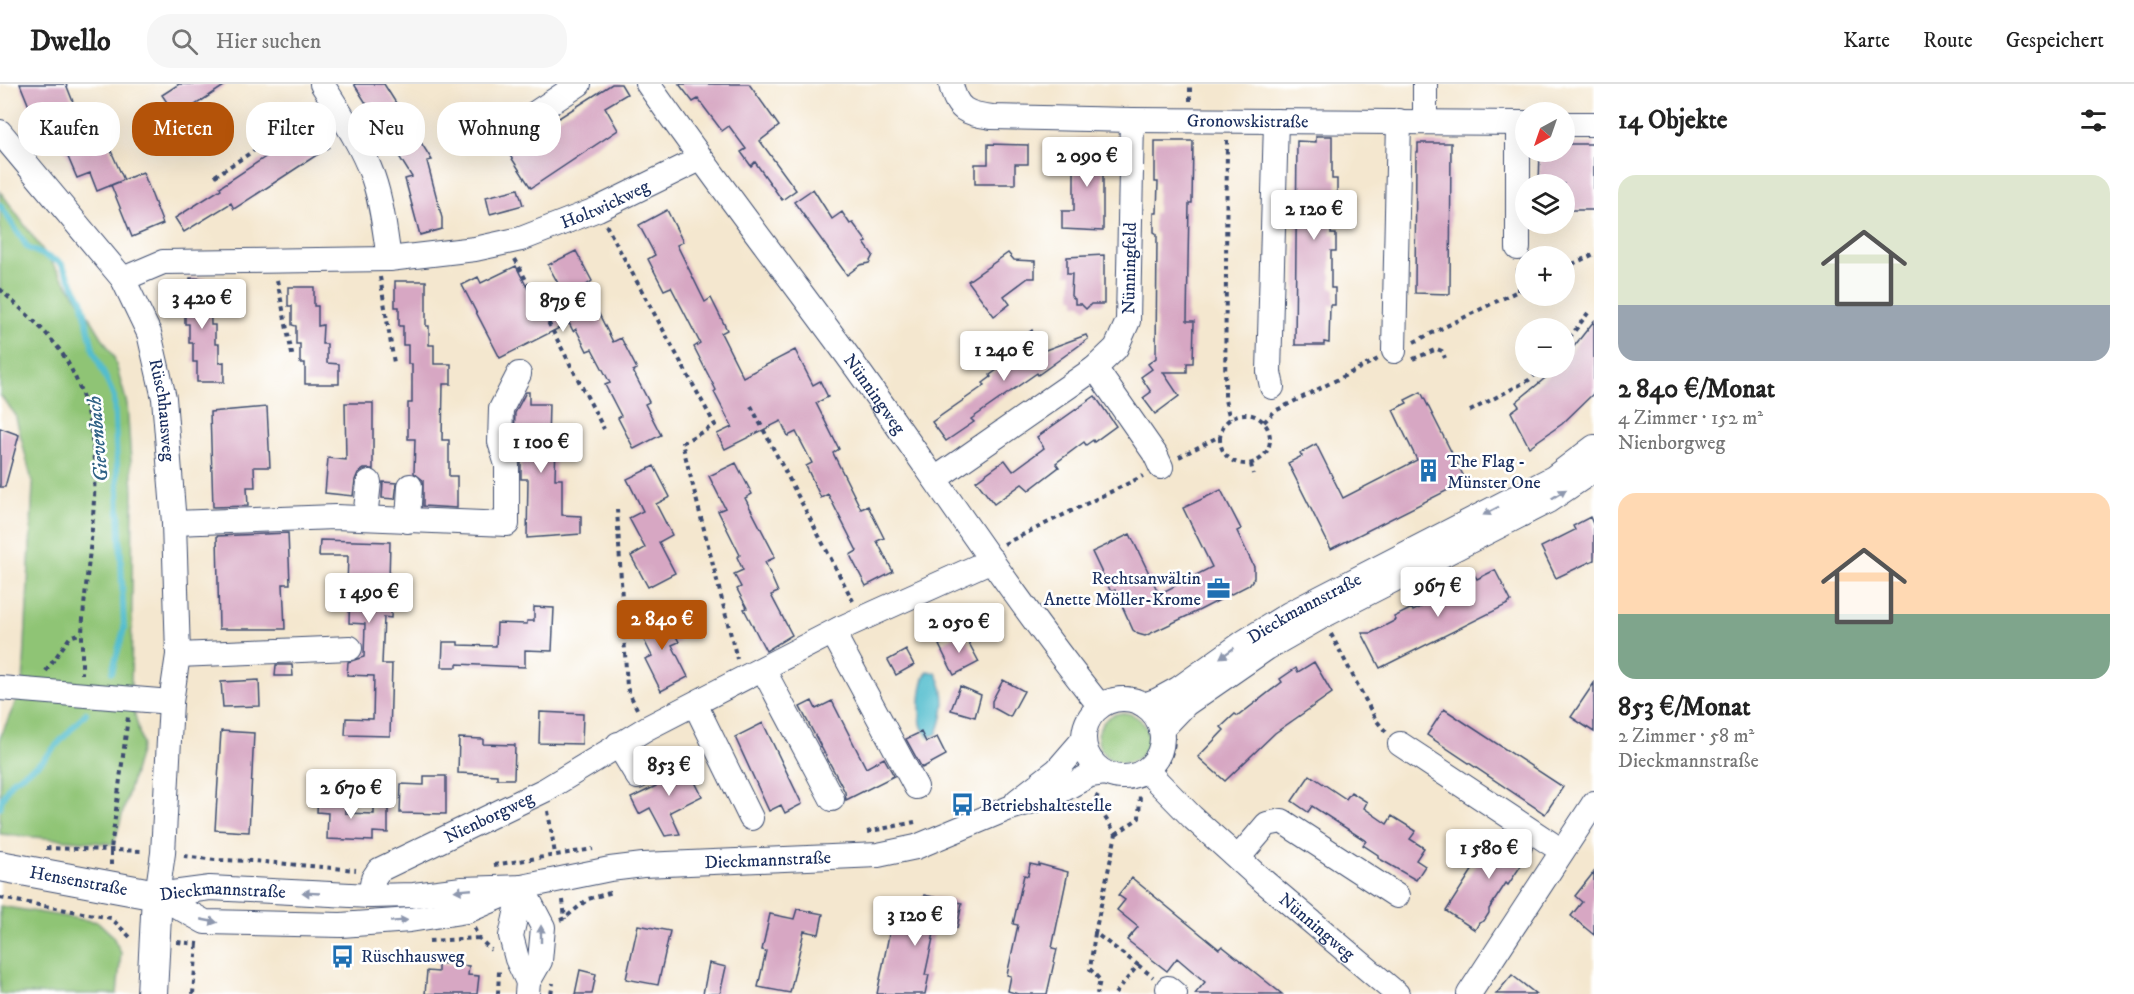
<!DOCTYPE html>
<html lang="de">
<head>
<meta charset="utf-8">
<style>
	:root { --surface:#fff; --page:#f6f6f6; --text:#222; --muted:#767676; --line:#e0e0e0; --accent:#b45309 }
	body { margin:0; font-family:"IM FELL DW Pica",serif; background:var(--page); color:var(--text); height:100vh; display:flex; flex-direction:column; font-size:22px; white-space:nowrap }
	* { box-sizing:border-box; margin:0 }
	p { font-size:20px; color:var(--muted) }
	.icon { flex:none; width:33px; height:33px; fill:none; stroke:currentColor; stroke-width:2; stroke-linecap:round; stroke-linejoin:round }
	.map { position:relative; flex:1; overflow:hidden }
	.drawer { display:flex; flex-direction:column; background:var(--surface); width:540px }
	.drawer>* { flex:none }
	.top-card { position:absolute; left:18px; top:18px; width:570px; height:54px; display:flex; gap:12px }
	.needle { width:39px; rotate:220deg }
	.controls { position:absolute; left:1515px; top:18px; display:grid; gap:12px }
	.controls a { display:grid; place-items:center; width:60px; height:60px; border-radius:50%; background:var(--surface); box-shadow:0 6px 24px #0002; font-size:30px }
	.price { position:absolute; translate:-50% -51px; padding:0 14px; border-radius:6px; background:#fff; color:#222; font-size:20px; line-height:39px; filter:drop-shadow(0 2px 3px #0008) }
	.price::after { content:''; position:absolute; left:50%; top:36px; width:18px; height:14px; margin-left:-9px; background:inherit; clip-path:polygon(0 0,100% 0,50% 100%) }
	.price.active { background:var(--accent); color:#fff }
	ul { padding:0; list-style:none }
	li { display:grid; align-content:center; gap:12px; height:318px; padding:0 24px }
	li span { display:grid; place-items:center; height:186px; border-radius:18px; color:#555 }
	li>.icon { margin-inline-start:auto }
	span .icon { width:108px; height:108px; fill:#fffc; stroke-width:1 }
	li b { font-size:26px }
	h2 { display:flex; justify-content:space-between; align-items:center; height:72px; padding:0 24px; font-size:26px }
	.chip { padding:0 21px; border-radius:24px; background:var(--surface); box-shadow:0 6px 24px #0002; font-size:21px; line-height:54px }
	.chip.active { background:var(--accent); color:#fff }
	header { display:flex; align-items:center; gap:36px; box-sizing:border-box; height:84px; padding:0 30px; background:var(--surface); border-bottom:2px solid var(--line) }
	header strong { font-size:28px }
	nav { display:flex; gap:33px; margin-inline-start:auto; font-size:21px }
	.search { width:420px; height:54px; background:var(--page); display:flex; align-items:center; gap:15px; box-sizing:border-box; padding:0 21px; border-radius:24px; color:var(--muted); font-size:22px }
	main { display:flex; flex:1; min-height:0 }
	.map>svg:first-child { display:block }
	.green { fill:#8fc475; stroke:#557a6a; stroke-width:1.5 }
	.water { fill:#52bdce; stroke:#367696; stroke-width:1.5 }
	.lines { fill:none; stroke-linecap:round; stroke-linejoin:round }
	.stream { stroke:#52bdce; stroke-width:6 }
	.building { fill:#d7a7c3 }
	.minor-casing { stroke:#3c4b6f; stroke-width:26 }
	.major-casing { stroke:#3c4b6f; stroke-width:32 }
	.path { stroke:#3c4b6f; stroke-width:4; stroke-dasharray:4.5 4.5; stroke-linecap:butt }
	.minor { stroke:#fff; stroke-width:24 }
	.major { stroke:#fff; stroke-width:30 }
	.oneway { fill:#8d97ae }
	.labels { text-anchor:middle; stroke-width:5; stroke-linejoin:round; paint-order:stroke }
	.street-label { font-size:18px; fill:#1b2f5e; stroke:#fff }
	.poi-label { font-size:18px; fill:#1b2f5e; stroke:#fff; text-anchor:start }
	.water-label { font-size:20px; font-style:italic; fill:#2e6185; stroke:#fff }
</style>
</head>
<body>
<header>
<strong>Dwello</strong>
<div class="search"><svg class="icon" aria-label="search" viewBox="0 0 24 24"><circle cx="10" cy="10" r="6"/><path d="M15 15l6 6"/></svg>Hier suchen</div>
<nav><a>Karte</a><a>Route</a><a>Gespeichert</a></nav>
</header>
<main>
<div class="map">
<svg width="1594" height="910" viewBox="0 0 1594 910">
	<rect width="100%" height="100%" fill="#fff"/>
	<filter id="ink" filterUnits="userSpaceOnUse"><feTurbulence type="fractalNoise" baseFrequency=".0167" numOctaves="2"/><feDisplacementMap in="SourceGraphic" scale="12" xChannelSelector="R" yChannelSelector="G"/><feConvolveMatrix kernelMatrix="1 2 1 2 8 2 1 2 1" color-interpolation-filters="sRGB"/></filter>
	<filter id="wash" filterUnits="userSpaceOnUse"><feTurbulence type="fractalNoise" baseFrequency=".008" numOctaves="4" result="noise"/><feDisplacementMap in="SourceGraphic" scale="24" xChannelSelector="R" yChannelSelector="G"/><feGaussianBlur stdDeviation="1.35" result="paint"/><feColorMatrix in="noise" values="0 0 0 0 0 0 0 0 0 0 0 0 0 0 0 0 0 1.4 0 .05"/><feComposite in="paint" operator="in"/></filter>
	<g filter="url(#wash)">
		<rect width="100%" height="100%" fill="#f4e7cf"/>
		<path class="green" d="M0,107L83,222L114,273L127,320L133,406L131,614L142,660L114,760L0,750V654L23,601L33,401L15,330L0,311Z
			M1098 654a25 25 0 1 1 50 0a25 25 0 1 1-50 0Z
			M0,822L98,838L112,851L121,869L117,910H0Z"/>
		<path class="water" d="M928,587L936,589C948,610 945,628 937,650L929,653C926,650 922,644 921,640C919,626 919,598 928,587Z"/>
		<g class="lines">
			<path class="stream" d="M0,121L28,164L61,179L82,216L93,265L114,313L124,545L112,588
				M0,723L2,715L11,698L41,678L86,629"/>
		</g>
		<g id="blocks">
			<path class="building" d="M20,0H66L79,33L91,28L96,41L99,40L124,96L97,107L90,89L77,94L58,50L51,53L40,29L33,32Z
				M179,0H227L177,33L162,11Z
				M354,0H384L432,76L427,77L442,134V145L420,151L405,95L412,93Z
				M612,0H621L627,10L605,23L618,46L531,104L507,67Z
				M679,0H749L779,42L760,57L796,106L782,116L755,78L751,82L741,68L746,65L729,42L722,47L698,15L693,18Z
				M314,41L329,63L234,125L231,119L184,148L175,134L221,105L220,103Z
				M1316,52H1332V95H1337V112H1332L1331,150H1336V167H1331V204H1335V221H1330L1329,259L1324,258V261H1295L1297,57L1316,58Z
				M1077,55L1103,56V147L1062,145V127H1074V57H1077Z
				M1155,57H1193L1192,119H1189L1187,237H1194L1193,279H1187V288H1163L1179,312L1155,330L1143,314L1151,308L1141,293L1152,285L1148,280L1156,274L1157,150L1154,148V129H1157L1158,98H1155Z
				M1418,59H1451L1450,210L1415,209L1416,68H1418Z
				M988,60L1028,61V80H1015V100H975V80H988Z
				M1564,60H1594V126H1564V100H1539L1540,68H1564Z
				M143,88L163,140L132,153L111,101Z
				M518,105L523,121L490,130L486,113Z
				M813,105L832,135L842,128L850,140L853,139L867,158L864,159L873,171L869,179L860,181L847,191L794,118Z
				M667,126L683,158L677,161L705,218L711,214L727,246L721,249L743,293L795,266L813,301L820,297L828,313L816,319L839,365L833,369L861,425L868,422L884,454L877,457L893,488L866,502L850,471L857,467L828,410L821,414L806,382L812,379L796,348L788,352L781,337L725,365L717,350L732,343L714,308L716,306L694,263L700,259L671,203L664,206L648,175L655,171L639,141Z
				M576,167L592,197L585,202L613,258L621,254L637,285L633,287L649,318L645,320L661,351L634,365L618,334L621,332L605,301L610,299L592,265L587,267L576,245L573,247L569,239L500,274L462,201L478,193L481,199L516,182L538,225L565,212L548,181Z
				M1008,169L1014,176L1035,177V194H1028L1004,212L1010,220L994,232L968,197Z
				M1104,171V220H1091L1086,225L1081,220H1075V215L1071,212L1072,190H1067V173Z
				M190,194L210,195L211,241H215V260H219V279L224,278V298H197V278H193V259H189V240H185V221H180L181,201H190Z
				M395,197H426V242H429V261H434V280H451V300H443L442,356H449V392H457V424L423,422V396L414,389L415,355H408V319H412V280H408V261H403V242H399V223H395Z
				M288,203H314V222H318V242L323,241L322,260H327V279L339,280V300H305V279H300V260H296V242L292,241V222H288Z
				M1594,237V309L1562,340L1529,363L1511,328L1519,322L1516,318L1555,286L1564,284V275Z
				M1032,246L1040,268L1086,251L1088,255L1038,291L1037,289L971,335L974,338L946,357L932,338L985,301L983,299L991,293L990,291L1014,274L1011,270L1019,264L1015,259Z
				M526,308H529V320H549L548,358H556L555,395H562V431L581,432V450L527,454L528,395H521V358H515L514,356L515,329Z
				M1421,308L1466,397L1331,465L1288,379L1302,372L1300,369L1316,360L1343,414L1417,376L1393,326L1407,319L1405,316Z
				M1095,312L1116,342L1094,358L1093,356L1086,361L1084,358L1056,379L1059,383L1029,406L1022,400L994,420L976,397L1005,376L1013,387L1044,364L1037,353Z
				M345,319H373V385H364L358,389L355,396L353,412L325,409L328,374L346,376Z
				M267,323L270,383H254L255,403H247L248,422L213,423L210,328Z
				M0,344L19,351L5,403H0Z
				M736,379L752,410L745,414L774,470V474L765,478L778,508L771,511L792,551L766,567L744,525L747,524L737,505L741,503L734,490L743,486L737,473L740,471L718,427L725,424L709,392Z
				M654,382L670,413L656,420L672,451L659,458L675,489L648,503L631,472L645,464L629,434L643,427L627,395Z
				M383,398L397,399L395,415L382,414Z
				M1221,406L1241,445L1237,447L1254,483V494L1249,501L1200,526L1145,552L1138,550L1133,546L1115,506L1111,508L1092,468L1130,450L1159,510L1212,483L1183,424Z
				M1590,433L1594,442V476L1556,494L1541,463L1575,446L1573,442Z
				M288,449L290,500H283L285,545H219L217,452Z
				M320,456L390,458L389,496H392L391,534L384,533L382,580H392L390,652L345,651L346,634L373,635L374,592L347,591L348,578L364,573L365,540L349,539L350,502H347L348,472H319Z
				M1495,486L1511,517L1508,520L1380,584L1362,549H1371L1396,536L1394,533L1412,524L1413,527L1460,504L1458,500L1475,492L1477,495Z
				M534,523L554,524L552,567L525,566V583L457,580V583H442L443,558H458V561L496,562L497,539L527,540V537H534Z
				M663,527L679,558L672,561L688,593L661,607L645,575L652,572L636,540Z
				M963,548L979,578L954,591L939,561Z
				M906,566L914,581L896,591L888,576Z
				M1314,578L1332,609L1275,649L1225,697L1198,673L1224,646L1221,643L1235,630L1238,632L1282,598L1280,595L1296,584L1298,588Z
				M276,581H292L293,592H275Z
				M259,596L260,622L223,623L221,598Z
				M1003,596L1024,607L1010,633L992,623V617Z
				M1594,599V648L1571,633Z
				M960,602L981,611L975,633L951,626Z
				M812,617L816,625L832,617L866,684L884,674L894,692L846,716L845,708L800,623Z
				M1444,625L1563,703L1545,730L1427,651Z
				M540,628L583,630L582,660L539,659Z
				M763,639L802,720L785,729L781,721L769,727L735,653Z
				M221,647L254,649L249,748L215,746Z
				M921,648L926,658L937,653L946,671L922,684L906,655Z
				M459,654L483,655V660L515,661L514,695H497V691L458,689Z
				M685,678L702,712L670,728L680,750L665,752L650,724L639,730L631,714L656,702L654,695Z
				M1310,691L1346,715L1351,708L1367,718L1364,724L1387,740L1392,732L1416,747L1410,755L1424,764L1416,776L1425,782L1416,796L1378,774V771L1363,761L1366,757L1312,722L1308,728L1292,717Z
				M424,692H446V730L400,729L401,700L424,701Z
				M318,710L345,711V729L374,730V723L388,724V749L373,748V757L327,755L328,729L317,728Z
				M1506,747L1532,765L1508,801L1506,799L1489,825V829L1484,837L1479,839L1475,846L1446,827L1485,766L1492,757L1500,756Z
				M1030,780L1039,782V780L1068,788L1052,864L1057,865L1047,910H1018L1008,907L1011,892L1007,891L1018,841L1013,840L1024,791L1028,792Z
				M1594,788V851L1571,832L1582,818L1575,812Z
				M1132,794L1219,865L1222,862L1282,910H1195L1205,898L1177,874L1167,887L1127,856L1138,843L1117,826L1125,816L1118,811Z
				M924,811L962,819L957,844L936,840L925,891H929L925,910H877L890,846L895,847L898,832L914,836L917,822H921Z
				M797,825L823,830L819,850L804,847L790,909L758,903L766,867L762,866L770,830L794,835Z
				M638,841L670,847L658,901L626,895Z
				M438,879L469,882L468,891L479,892L477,910H425L427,887L438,888Z
				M709,879L726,883L720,910H703Z
				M580,886L596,890L592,910H575Z
				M1512,891L1536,910H1496Z"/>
		</g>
	</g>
	<g filter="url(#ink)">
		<use href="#blocks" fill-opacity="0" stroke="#3c4b6f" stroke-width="1.5"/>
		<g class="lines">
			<defs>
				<g id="minor">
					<path d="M322,0C340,29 361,60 373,93C382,119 385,148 389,175"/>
					<path id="s1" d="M648,0C712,92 781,181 847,271C932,388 1010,510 1100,622"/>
					<path id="s2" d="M951,0C956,26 967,30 992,33L1132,36L1526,39"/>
					<path d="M1425,37V0"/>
					<path d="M522,38L579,0"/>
					<path d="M1564,40H1594"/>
					<path id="s3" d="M0,48L123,195L149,249L164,314L174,439L178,571L171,618L163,769L157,811"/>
					<path d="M1518,164V39"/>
					<path id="s4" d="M123,195L163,178L389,175L475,165L507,158L521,155L598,125L700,75"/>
					<path d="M1394,267L1399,37"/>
					<path d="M1095,284L1155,370L1161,383"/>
					<path d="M1272,303L1269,288L1276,37"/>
					<path id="s5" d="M935,395L1095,284L1116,264L1128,237L1132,36"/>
					<path d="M365,434L369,398"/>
					<path d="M408,437L410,402"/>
					<path d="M174,439L335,433L507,440V381L500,358L501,325L519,290"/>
					<path d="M839,545L838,558L916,703"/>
					<path d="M178,571L350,564"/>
					<path d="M763,585L832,715"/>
					<path d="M0,604L171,618"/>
					<circle cx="1123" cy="654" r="39"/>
					<path d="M695,620L751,734"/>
					<path id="s6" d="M1144,621L1158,616L1178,605L1244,558L1289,530L1553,394L1594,363"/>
					<path d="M1161,646L1186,620L1267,564L1323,532L1548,417L1594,386"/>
					<path d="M618,660L638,693"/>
					<path d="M1400,660L1562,767"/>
					<path id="s7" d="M1146,686L1192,733L1254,789L1397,910"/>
					<path d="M1017,717L1057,686L1083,656"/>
					<path d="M1238,774L1267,740L1282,737L1397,812"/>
					<path d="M522,803L543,843L540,877L528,898L527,910"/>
					<path d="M522,803L511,852L517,875L528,898"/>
					<path id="s8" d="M157,811L210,804L370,812L414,811L462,805L522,803L610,785L643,781L878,771L916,763L1007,725L1055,710L1090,691L1105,689"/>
					<path d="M157,811L205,838L341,841L410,836L467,827L509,809"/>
					<path id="s9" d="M370,812L373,795L379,786L545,706L647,644L839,545L992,476"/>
					<path d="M1168,904L1175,910"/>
					<path d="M1469,910L1594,719"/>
				</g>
				<g id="major">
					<path id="s10" d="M0,782L157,811L152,910"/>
				</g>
			</defs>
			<use href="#minor" class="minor-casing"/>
			<use href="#major" class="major-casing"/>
			<path class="path" d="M1190,17V0
				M1227,56L1225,316L1230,335
				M215,92L316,26
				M606,141L715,341L682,359L737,575
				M515,175L604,345
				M1564,184L1594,170
				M380,193L394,279
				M277,196L293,275
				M0,205C23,228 52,250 68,279C114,362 87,459 82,549C82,562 82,576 82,590
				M1518,207V184
				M1414,258L1526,203
				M1564,261L1588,229
				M1413,275L1437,265L1442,267L1445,274
				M751,322L853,517
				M1470,327L1529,296L1543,284
				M1220 355a25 25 0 1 1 50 0a25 25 0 1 1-50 0Z
				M1264,338L1275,327L1378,275
				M1179,373L1220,352
				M1251,380L1253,390
				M617,425L627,604L638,627
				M1004,460L1143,392
				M1331,550L1376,636L1386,648
				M46,587L70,553L82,549
				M1074 654a50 50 0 1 1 100 0a50 50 0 1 1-100 0Z
				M1098,711L1094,717L1116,750L1095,849L1138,881L1115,910
				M548,727L555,770
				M867,748L915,738
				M1116,750L1139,734L1140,709
				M46,764L144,767
				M184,772L215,776L253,777L356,786
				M111,781V765L128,633
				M494,781L593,765
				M0,814L111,834L131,854
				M563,816L565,835
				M560,836L565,834L588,815L613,808
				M474,844L479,854L491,866
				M1095,849L1090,885L1100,896L1097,910
				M429,857L479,854
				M177,858L199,860
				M1138,881L1153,893
				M193,910L197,859
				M498,910L499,887
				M551,910L553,899"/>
			<use href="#minor" class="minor"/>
			<use href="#major" class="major"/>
		</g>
		<defs><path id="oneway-solid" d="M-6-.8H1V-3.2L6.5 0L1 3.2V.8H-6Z" transform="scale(1.5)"/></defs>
		<g class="oneway">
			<use href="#oneway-solid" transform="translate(1559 410) rotate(-32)"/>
			<use href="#oneway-solid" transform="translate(1491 427) rotate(153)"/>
			<use href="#oneway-solid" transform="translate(1227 569) rotate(145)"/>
			<use href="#oneway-solid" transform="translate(463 806) rotate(175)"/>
			<use href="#oneway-solid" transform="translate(311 809) rotate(-177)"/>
			<use href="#oneway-solid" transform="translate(209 837) rotate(11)"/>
			<use href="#oneway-solid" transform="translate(399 837) rotate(-4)"/>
			<use href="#oneway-solid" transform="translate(541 850) rotate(-90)"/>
		</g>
	</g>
	<defs>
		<symbol id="building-bare" viewBox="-9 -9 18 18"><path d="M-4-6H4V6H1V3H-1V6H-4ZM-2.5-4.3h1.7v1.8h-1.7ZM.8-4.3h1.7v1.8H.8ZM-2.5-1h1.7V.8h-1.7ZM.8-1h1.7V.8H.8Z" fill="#1f6fb2" stroke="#fff" stroke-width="2.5" paint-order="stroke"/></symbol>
		<symbol id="office-bare" viewBox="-9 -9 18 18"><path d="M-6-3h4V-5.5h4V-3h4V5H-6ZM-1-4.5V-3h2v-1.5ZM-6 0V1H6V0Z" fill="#1f6fb2" stroke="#fff" stroke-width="2.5" paint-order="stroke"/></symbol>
		<symbol id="bus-bare" viewBox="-9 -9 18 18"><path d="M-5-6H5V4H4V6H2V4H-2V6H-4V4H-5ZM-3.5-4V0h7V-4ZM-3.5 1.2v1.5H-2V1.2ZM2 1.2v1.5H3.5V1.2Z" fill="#1f6fb2" stroke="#fff" stroke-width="2.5" paint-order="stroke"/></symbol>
	</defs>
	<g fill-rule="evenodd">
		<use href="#building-bare" x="1412" y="370" width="33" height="33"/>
		<use href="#office-bare" x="1202" y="488" width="33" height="33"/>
		<use href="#bus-bare" x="946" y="704" width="33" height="33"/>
		<use href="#bus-bare" x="326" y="856" width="33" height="33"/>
	</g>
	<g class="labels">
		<g class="street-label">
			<text dy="6" stroke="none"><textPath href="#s2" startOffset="314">Gronowskistraße</textPath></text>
			<text dy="6" stroke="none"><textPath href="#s4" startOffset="494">Holtwickweg</textPath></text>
			<text dy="6" stroke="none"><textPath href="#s5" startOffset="306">Nünningfeld</textPath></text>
			<text dy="6" stroke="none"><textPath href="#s1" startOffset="384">Nünningweg</textPath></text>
			<text dy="6" stroke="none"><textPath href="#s3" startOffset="330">Rüschhausweg</textPath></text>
			<text dy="6" stroke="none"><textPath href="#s6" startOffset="188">Dieckmannstraße</textPath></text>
			<text dy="6" stroke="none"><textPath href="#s9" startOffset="150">Nienborgweg</textPath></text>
			<text dy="6" stroke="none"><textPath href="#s8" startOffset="614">Dieckmannstraße</textPath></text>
			<text dy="6" stroke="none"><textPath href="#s10" startOffset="80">Hensenstraße</textPath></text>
			<text dy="6" stroke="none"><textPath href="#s8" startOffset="66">Dieckmannstraße</textPath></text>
			<text dy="6" stroke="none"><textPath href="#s7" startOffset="232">Nünningweg</textPath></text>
		</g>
		<g class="poi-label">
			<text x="1447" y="383">The Flag -<tspan x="1447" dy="21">Münster One</tspan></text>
			<text x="1201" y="500" text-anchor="end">Rechtsanwältin<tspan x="1201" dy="21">Anette Möller-Krome</tspan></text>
			<text x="981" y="727">Betriebshaltestelle</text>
			<text x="361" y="878">Rüschhausweg</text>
		</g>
		<g class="water-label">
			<text transform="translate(97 355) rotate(-95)" y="7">Gievenbach</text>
		</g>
	</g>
</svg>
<div class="controls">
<a><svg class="needle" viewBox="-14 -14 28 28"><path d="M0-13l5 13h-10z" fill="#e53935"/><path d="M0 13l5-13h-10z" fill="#767676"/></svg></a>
<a><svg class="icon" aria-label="layers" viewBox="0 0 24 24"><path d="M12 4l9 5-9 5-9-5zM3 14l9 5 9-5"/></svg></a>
<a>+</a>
<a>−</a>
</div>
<b class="price" style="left:1087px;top:104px">2 090 €</b>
<b class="price" style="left:1314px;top:157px">2 120 €</b>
<b class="price" style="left:202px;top:246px">3 420 €</b>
<b class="price" style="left:563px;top:249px">879 €</b>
<b class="price" style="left:1004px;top:298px">1 240 €</b>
<b class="price" style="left:541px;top:390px">1 100 €</b>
<b class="price" style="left:1438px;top:534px">967 €</b>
<b class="price" style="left:369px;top:540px">1 490 €</b>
<b class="price active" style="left:662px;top:567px">2 840 €</b>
<b class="price" style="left:959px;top:570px">2 050 €</b>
<b class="price" style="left:669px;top:713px">853 €</b>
<b class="price" style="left:351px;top:736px">2 670 €</b>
<b class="price" style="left:1489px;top:796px">1 580 €</b>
<b class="price" style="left:915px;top:863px">3 120 €</b>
<div class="top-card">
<a class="chip">Kaufen</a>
<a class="chip active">Mieten</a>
<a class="chip">Filter</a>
<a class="chip">Neu</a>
<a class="chip">Wohnung</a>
</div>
</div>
<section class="drawer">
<h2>14 Objekte<svg class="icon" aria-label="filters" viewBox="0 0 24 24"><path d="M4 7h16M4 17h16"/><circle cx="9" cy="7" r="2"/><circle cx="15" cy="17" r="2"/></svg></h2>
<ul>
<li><span style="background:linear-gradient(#dfe7d0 70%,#9aa5b1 0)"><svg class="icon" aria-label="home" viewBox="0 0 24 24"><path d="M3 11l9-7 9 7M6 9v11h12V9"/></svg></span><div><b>2 840 €/Monat</b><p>4 Zimmer · 152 m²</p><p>Nienborgweg</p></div></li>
<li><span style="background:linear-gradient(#ffd9b3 65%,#7fa58c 0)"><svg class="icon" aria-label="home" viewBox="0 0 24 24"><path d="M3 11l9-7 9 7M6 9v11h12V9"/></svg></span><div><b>853 €/Monat</b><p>2 Zimmer · 58 m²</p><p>Dieckmannstraße</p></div></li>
</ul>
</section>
</main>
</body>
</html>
